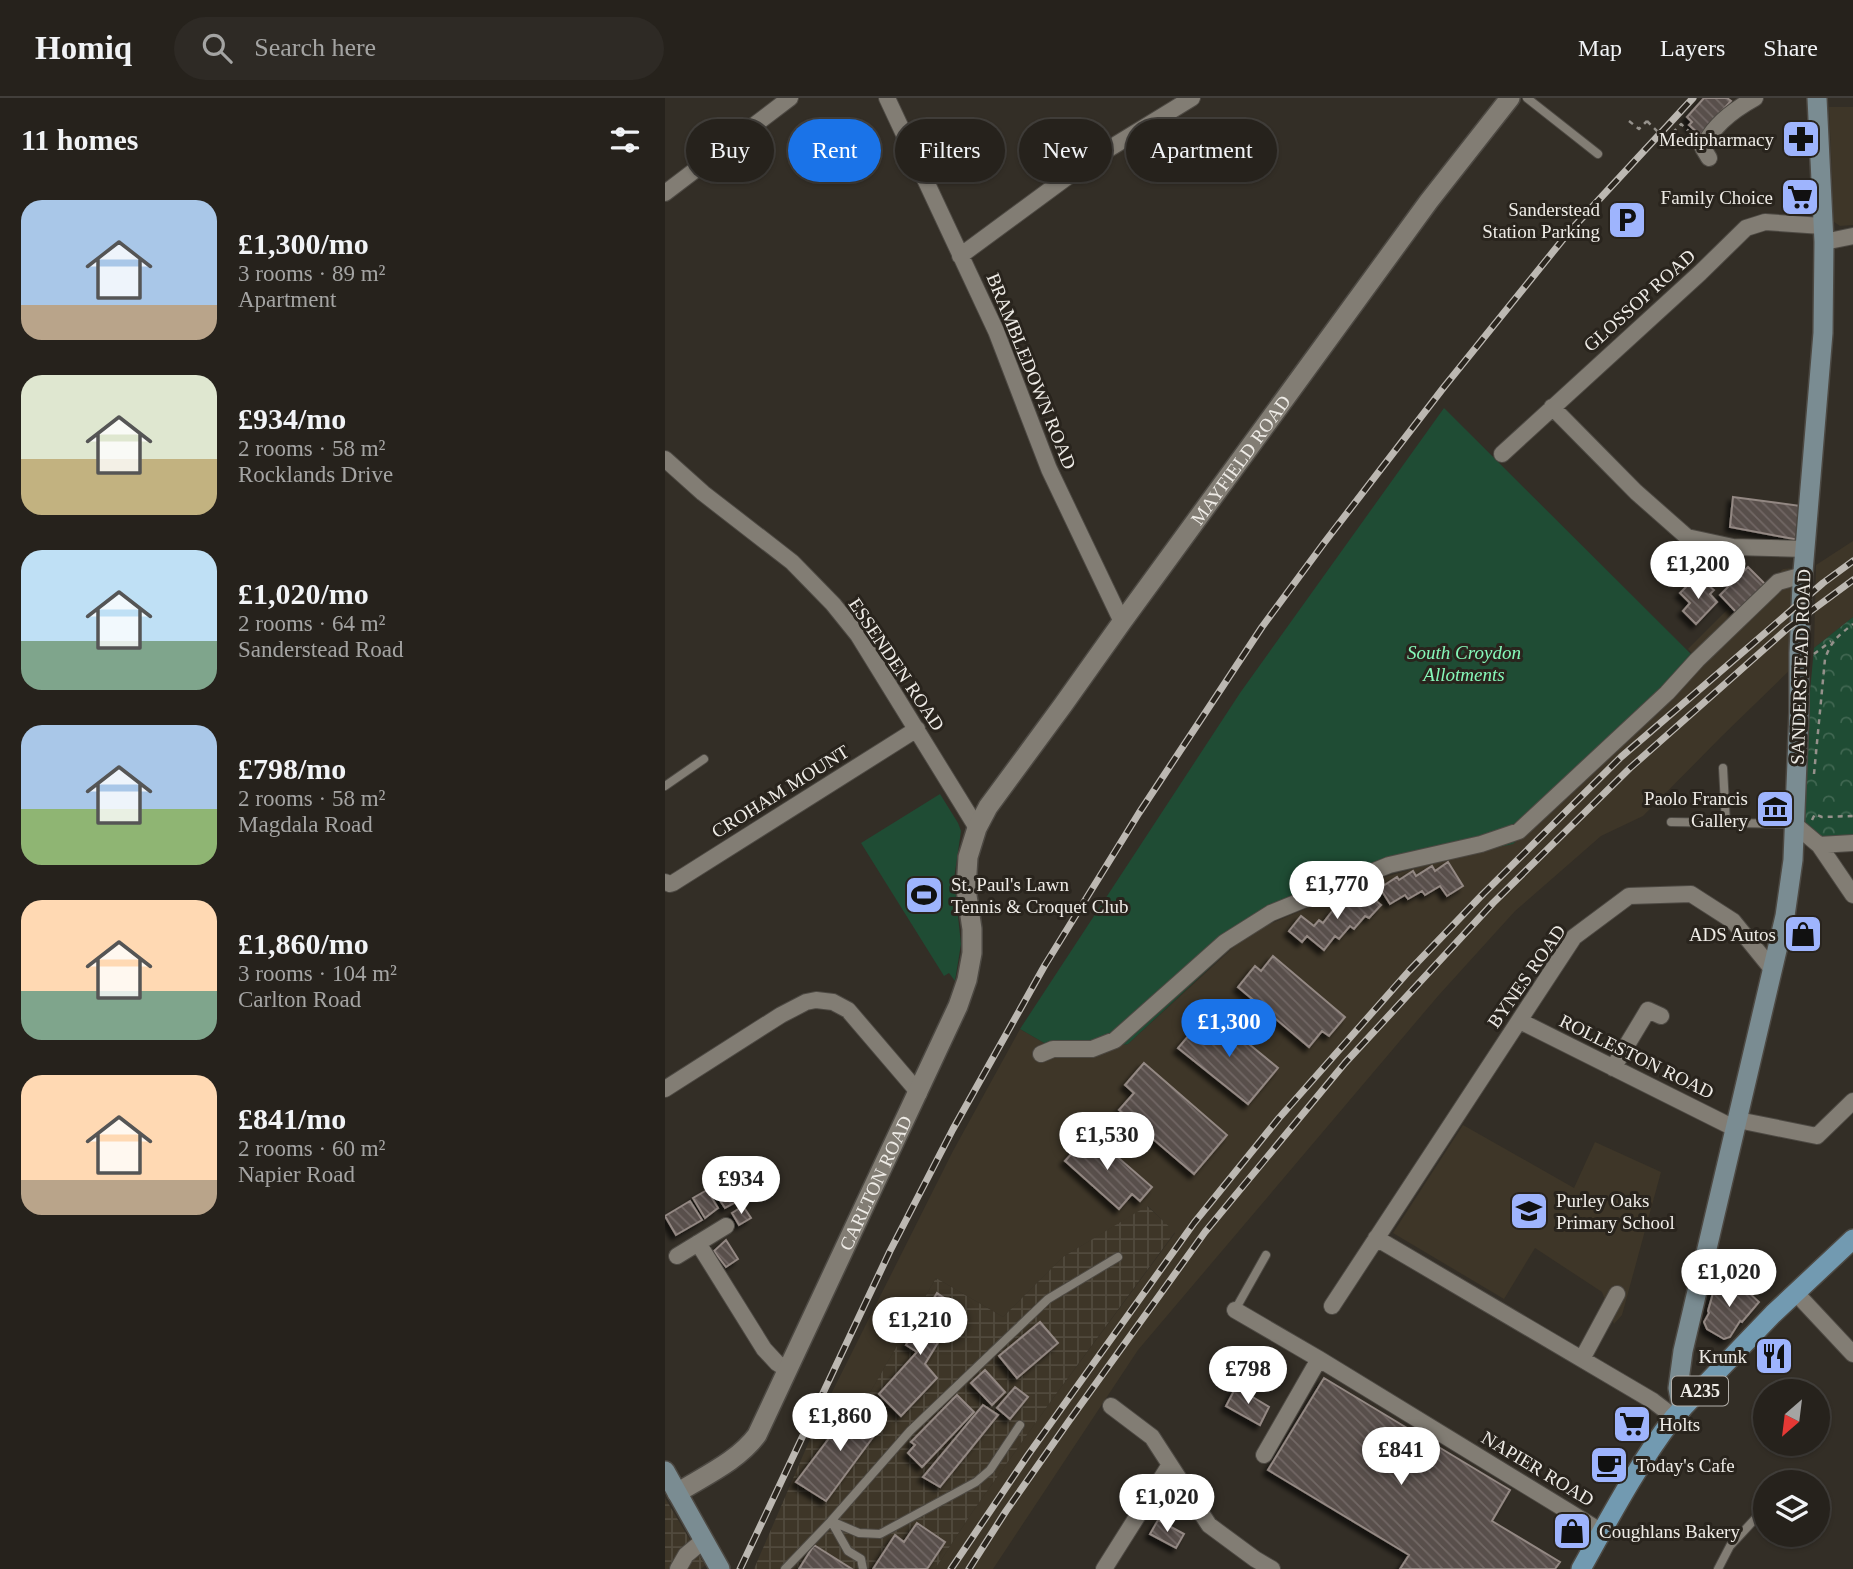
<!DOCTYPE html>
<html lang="en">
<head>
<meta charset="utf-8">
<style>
	:root { --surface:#26221c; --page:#2e2a25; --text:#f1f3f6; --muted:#a4a4a3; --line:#423f3b; --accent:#1a73e8 }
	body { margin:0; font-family:"Times New Roman",serif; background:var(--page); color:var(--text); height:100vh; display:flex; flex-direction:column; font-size:26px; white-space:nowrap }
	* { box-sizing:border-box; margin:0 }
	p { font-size:23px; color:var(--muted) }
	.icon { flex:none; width:38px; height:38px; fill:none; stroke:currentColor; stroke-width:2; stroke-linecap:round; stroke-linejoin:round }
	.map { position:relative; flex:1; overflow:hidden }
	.drawer { display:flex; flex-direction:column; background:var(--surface); width:665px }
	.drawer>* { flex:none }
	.hud { position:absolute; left:21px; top:21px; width:665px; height:63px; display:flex; gap:14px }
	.needle { width:46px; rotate:208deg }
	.controls { position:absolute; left:1088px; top:1281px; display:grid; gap:14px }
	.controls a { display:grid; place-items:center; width:77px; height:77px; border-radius:50%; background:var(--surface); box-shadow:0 2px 5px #0004,0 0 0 2px var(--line); font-size:35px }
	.price { position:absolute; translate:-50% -60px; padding:0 16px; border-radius:24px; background:#fff; color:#222; font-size:23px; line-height:46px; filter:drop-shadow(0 2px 4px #0008) }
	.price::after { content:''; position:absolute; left:50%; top:42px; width:21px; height:16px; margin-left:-10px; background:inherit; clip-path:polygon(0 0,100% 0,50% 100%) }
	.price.current { background:var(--accent); color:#fff }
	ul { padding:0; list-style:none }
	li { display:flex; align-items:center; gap:21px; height:175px; padding:0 21px }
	li span { display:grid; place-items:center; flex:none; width:196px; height:140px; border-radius:21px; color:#555 }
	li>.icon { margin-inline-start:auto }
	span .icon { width:84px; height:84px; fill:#fffc; stroke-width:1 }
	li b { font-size:30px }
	h2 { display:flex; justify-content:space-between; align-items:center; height:84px; padding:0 21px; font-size:30px }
	.chip { padding:0 24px; border-radius:32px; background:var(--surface); box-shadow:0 2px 5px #0004,0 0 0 2px var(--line); font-size:24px; line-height:63px }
	.chip.current { background:var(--accent); color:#fff }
	header { display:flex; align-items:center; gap:42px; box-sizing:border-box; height:98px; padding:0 35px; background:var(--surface); border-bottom:2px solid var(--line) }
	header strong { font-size:33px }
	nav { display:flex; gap:38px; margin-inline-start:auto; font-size:24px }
	.search { width:490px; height:63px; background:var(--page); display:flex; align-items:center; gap:18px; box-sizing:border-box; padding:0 24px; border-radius:38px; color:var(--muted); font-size:26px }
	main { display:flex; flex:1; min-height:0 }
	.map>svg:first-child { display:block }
	.built { fill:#3e3628 }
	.industrial { fill:url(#industrial-grid) }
	.green { fill:#1f4c34 }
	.park { fill:url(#park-crowns) }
	.building { fill:url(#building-back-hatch); stroke:#938883; stroke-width:2; filter:url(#shadow) }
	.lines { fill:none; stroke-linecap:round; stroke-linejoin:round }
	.service-casing { stroke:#4d4943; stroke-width:10 }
	.minor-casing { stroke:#4d4943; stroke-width:18 }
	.tertiary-casing { stroke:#4d4943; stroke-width:22 }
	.secondary-casing { stroke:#4d4943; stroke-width:22 }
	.primary-casing { stroke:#4d4943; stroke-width:22 }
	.path { stroke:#95918b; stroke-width:2.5; stroke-dasharray:5 5; stroke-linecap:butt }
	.service { stroke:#827d74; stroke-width:8 }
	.minor { stroke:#827d74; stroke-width:16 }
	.tertiary { stroke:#827d74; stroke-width:19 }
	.secondary { stroke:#7a8c92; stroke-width:19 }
	.primary { stroke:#729ab1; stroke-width:19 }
	.rail-casing { stroke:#bcb8b2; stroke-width:7 }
	.rail { stroke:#29241d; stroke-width:4.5; stroke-dasharray:13; stroke-linecap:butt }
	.path-bridge { stroke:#95918b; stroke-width:2.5; stroke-dasharray:5 5; stroke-linecap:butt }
	.labels { text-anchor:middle; stroke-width:6; stroke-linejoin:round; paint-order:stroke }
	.shield { fill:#29241d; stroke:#b3afaa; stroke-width:2 }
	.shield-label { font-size:18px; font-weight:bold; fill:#eeebe6 }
	.poi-label { font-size:19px; fill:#eeebe6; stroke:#29241d; text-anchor:end }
	.street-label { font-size:19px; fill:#eeebe6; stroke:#29241d }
	.park-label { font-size:19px; font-style:italic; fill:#86f8b9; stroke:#29241d }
</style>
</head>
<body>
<header>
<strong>Homiq</strong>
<div class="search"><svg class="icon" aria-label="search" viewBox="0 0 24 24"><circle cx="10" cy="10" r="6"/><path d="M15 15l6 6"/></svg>Search here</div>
<nav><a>Map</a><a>Layers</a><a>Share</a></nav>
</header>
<main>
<section class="drawer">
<h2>11 homes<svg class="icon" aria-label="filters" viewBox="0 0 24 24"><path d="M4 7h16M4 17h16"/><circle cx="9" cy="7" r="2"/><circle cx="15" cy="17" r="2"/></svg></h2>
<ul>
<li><span style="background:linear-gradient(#a9c7e8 75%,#b9a48a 0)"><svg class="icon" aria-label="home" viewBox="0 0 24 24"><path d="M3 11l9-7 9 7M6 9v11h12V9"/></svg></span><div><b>£1,300/mo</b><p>3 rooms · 89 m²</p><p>Apartment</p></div></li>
<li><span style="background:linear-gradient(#dfe7d0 60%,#c2b280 0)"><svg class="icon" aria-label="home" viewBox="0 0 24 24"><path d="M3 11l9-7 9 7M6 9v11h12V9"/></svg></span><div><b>£934/mo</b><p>2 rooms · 58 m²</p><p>Rocklands Drive</p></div></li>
<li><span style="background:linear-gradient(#bfe0f5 65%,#7fa58c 0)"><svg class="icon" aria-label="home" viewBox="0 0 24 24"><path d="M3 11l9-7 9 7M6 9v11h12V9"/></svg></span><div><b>£1,020/mo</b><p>2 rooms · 64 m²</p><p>Sanderstead Road</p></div></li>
<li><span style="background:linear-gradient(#a9c7e8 60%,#8fb573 0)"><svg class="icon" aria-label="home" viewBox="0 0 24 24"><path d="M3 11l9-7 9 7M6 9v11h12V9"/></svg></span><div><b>£798/mo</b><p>2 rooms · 58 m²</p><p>Magdala Road</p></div></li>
<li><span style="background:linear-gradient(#ffd9b3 65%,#7fa58c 0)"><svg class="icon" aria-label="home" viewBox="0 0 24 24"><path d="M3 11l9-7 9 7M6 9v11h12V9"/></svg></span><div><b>£1,860/mo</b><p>3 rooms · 104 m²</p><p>Carlton Road</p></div></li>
<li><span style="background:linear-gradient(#ffd9b3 75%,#b9a48a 0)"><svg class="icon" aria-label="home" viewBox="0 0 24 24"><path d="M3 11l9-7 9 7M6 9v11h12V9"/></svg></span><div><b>£841/mo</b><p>2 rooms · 60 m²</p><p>Napier Road</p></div></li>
</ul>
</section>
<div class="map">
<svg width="1188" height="1471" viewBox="0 0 1188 1471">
	<defs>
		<pattern id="industrial-grid" width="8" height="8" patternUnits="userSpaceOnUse" patternTransform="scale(1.75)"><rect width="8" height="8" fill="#3e3628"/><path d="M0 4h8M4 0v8" fill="none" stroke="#514a3d"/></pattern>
		<pattern id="park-crowns" width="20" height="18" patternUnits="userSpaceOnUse" patternTransform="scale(1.75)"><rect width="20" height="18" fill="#1f4c34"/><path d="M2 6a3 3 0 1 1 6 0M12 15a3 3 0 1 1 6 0" fill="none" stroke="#406651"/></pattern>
		<pattern id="building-back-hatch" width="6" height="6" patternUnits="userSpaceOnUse" patternTransform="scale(1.75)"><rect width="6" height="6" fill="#594f4b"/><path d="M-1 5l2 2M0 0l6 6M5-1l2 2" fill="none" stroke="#716865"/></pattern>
		<filter id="shadow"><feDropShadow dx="-4.5" dy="4.5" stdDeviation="2" flood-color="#0009"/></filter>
	</defs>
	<rect width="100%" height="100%" fill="#332e26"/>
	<path class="built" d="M1164,9H1188V127L1175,128L1169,124Z
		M1188,443V519L1149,550L1151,467Z
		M1129,470L1127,570L1057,638L978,718L936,738L850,813L773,898L473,1252L328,1471H270L308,1413L386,1303L510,1135L483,1108L398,1159L338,1219L271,1180L202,1300L155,1318L288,1053L355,931L400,957L463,946L584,835L703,784L800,756L1037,566L1023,551L1063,511L1069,517L1118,471Z
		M798,1027L909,1090L930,1044L996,1074L957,1217L949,1226L937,1194L870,1150L839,1201L728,1135Z"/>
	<path class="industrial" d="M482,1108L510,1134L386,1303L308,1413L270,1471H89L155,1318L202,1300L271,1180L338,1219L398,1159Z
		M0,1400L40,1467L36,1471H0Z"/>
	<path class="green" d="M779,310L1037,567L848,746L800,756L701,782L583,834L463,946L400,957L355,931L575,595Z
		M275,696L293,725L296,733L289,781L296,846L290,883L284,875L279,878L196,745Z"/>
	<path class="park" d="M1188,519V740L1156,741L1138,724L1143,616L1149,550Z"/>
	<path class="building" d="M1039,0H1062L1066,3L1035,37L1024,27L1027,24L1022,19Z
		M1068,399L1136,408L1134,442L1065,429Z
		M1083,469L1101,487L1072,515L1055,497Z
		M1029,481L1039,491L1043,487L1049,492L1045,496L1052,504L1031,526L1018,513L1025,505L1015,495Z
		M783,764L798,788L782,798L775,788L760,797L757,793L743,801L740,797L725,806L715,790L732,779L734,782L748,773L751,778L767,768L770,773Z
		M698,791L716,807L704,820L700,818L689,831L685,828L674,841L670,838L659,852L642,838L637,844L624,833L636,818L649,828L654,822L658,825L668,812L672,816L684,801L687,803Z
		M608,858L680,919L664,938L657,933L644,949L573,889L590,868L596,873Z
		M550,918L613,970L583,1006L513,950L531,929L537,934Z
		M479,965L562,1037L529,1076L454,1012L469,995L460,987Z
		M425,1035L487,1089L475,1103L467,1096L454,1111L400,1063Z
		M61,1084L73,1103L60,1110L48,1092Z
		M42,1092L53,1110L40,1120L28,1100Z
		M25,1103L37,1122L11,1137L0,1118Z
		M78,1108L86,1120L74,1127L67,1115Z
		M61,1142L73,1161L61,1169L49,1153Z
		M1067,1179L1094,1204L1077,1224L1075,1223L1065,1239L1059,1241L1042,1231L1039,1224L1044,1215L1043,1213L1050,1188L1057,1190Z
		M272,1195L294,1210L260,1266L272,1280L236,1318L214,1296L252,1254L241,1247Z
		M375,1224L393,1245L352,1280L334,1258Z
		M320,1272L340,1294L327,1307L306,1285Z
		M659,1280L845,1392L827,1423L895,1464L890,1471H735L744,1457L603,1372Z
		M350,1289L363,1299L345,1321L332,1310Z
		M571,1289L604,1309L595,1327L561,1308Z
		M292,1297L309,1314L257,1369L243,1355L250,1347L246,1344Z
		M190,1306L217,1327L161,1403L131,1384Z
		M318,1307L333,1317L275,1389L258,1379Z
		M493,1422L519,1436L511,1450L485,1436Z
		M252,1425L280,1444L262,1471H208L230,1437L239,1444Z
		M149,1447L187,1471H134Z"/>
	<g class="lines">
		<defs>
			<path id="service" d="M862,0L933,56
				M1058,670L1061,725
				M0,688L39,661
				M1006,724L1129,726
				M570,1212L601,1157
				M166,1423L194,1435L215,1436L311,1384L325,1372L355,1327
				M166,1423L183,1453L196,1461L198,1471
				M120,1471L166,1423L245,1333L383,1201L453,1159
				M1053,1471L1065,1448L1101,1409"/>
			<path id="minor" d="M222,0L331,233L384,371L457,524
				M1044,60L1038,50C1047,28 1070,11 1090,0
				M0,95L125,0
				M1159,144L1188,138
				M295,158L424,63L527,0
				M887,309L971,394L1022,439L1068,449L1140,451
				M837,356L1035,175L1081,130L1100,124L1157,128
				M0,361L38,395L127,464L168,506L193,537L312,730
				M1129,726L1154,747L1188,797
				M1154,747L1188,745
				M0,784L5,786L8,785L252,631
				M855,923L1071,1031
				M376,956L388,951H427L450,942L560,844L606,815L724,767L816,746L854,733L1002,595L1032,562L1113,484L1138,477
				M948,970L983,912L996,918
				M0,991L116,917L141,904L151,902L168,904L183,912L254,995
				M1073,1022L1152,1038L1188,1003
				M711,1140L988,1303L1009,1319
				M33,1145L99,1251L112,1265L123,1272
				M12,1158L61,1128
				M1130,1194L1188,1256
				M667,1208L909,839L964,798L1026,796L1068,823L1107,871
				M570,1212L654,1261L937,1434
				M917,1261L952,1196
				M446,1308L487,1339L544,1427L590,1461L607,1471
				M599,1357L654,1261
				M13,1471L21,1457L39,1442
				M439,1471L504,1368"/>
			<g id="tertiary">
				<path id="s1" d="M12,1395C39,1378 73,1363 92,1337L293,908L302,882L307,855V831L301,791L303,759L312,730L323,709L398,607L457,524L764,103L845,0"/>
			</g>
			<path id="secondary" d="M1017,1311L1013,1290L1018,1253L1120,818L1128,762L1134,614V555L1137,486L1158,235L1159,144L1152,0
				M0,1373L55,1471"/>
			<path id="primary" d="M916,1471C945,1419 973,1366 1009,1319L1108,1216L1188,1141"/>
		</defs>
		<use href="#service" class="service-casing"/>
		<use href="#minor" class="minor-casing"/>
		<use href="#tertiary" class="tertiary-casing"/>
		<use href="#secondary" class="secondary-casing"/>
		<use href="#primary" class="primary-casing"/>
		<path class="path" d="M964,23L974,31L982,23
			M1001,42L1016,26L1029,38
			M1149,556L1166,543
			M1149,676L1160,561C1166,543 1173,538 1188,526
			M1147,722L1150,716L1157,719L1188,718"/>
		<use href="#service" class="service"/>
		<use href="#minor" class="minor"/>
		<use href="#tertiary" class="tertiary"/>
		<use href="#secondary" class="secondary"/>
		<use href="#primary" class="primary"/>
		<defs>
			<path id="rail" d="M75,1471L225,1153L288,1031L380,867L474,715L597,529L659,445L779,289L904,134L1028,0
				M286,1471L363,1357L529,1125L614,1020L744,873L818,796L956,659L1122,516L1158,485L1188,463
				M304,1471L341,1413L404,1323L540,1134L680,965L828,805L965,670L1123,530L1188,482"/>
		</defs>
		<use href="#rail" class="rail-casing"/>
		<use href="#rail" class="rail"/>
		<path class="path-bridge" d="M982,23L1001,42"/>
	</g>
	<defs>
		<symbol id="pharmacy-square" viewBox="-11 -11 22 22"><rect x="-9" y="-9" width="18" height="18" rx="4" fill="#9eb4fd" stroke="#29241d"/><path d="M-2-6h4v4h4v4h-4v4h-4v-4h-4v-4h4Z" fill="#111"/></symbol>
		<symbol id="supermarket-square" viewBox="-11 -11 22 22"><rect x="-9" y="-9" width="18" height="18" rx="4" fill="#9eb4fd" stroke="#29241d"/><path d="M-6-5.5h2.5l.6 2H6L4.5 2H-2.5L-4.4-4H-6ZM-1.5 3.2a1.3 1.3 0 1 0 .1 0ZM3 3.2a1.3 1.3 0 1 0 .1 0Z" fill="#111"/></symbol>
		<symbol id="parking-square" viewBox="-11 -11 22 22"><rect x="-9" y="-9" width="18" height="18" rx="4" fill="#9eb4fd" stroke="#29241d"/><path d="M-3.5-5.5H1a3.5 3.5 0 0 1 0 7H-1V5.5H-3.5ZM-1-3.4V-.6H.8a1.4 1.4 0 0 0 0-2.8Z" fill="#111"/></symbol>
		<symbol id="museum-square" viewBox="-11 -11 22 22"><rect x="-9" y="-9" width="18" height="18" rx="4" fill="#9eb4fd" stroke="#29241d"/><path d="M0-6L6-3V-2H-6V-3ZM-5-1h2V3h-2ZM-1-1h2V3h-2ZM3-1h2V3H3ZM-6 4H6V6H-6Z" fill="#111"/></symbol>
		<symbol id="stadium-square" viewBox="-11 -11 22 22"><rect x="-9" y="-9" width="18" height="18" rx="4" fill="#9eb4fd" stroke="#29241d"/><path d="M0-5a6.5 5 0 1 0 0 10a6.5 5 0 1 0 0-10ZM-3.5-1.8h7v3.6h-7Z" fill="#111"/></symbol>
		<symbol id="shop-square" viewBox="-11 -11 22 22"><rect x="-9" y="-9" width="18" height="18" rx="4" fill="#9eb4fd" stroke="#29241d"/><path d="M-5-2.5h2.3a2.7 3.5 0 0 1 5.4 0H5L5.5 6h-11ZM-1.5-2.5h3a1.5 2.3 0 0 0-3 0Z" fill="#111"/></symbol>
		<symbol id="school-square" viewBox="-11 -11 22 22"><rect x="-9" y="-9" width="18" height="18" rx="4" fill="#9eb4fd" stroke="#29241d"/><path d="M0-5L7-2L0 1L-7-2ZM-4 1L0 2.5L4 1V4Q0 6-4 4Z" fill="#111"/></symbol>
		<symbol id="restaurant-square" viewBox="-11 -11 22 22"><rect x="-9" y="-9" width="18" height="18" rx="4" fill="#9eb4fd" stroke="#29241d"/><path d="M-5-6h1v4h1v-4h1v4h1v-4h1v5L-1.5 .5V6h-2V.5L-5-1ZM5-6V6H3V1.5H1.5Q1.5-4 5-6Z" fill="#111"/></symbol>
		<symbol id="cafe-square" viewBox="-11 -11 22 22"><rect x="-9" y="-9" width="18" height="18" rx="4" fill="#9eb4fd" stroke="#29241d"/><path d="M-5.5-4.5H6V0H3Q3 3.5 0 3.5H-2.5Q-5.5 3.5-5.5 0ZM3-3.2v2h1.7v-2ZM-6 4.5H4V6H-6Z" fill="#111"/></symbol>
	</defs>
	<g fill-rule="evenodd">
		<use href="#pharmacy-square" x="1114" y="19" width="44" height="44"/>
		<use href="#supermarket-square" x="1113" y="77" width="44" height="44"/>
		<use href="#parking-square" x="940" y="100" width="44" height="44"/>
		<use href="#museum-square" x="1088" y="689" width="44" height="44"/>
		<use href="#stadium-square" x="237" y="775" width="44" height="44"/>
		<use href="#shop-square" x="1116" y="814" width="44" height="44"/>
		<use href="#school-square" x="842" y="1091" width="44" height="44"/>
		<use href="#restaurant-square" x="1087" y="1236" width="44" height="44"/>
		<use href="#supermarket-square" x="945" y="1304" width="44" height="44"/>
		<use href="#cafe-square" x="922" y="1345" width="44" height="44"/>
		<use href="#shop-square" x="885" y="1411" width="44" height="44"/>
	</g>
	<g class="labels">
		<rect class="shield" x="1007" y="1278.5" width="56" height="29" rx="5"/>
		<g class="shield-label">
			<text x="1035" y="1299">A235</text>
		</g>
		<g class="poi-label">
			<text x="1109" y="48">Medipharmacy</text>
			<text x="1108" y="106">Family Choice</text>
			<text x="935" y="118">Sanderstead<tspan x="935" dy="22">Station Parking</tspan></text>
			<text x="1083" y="707">Paolo Francis<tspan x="1083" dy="22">Gallery</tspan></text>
			<text x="286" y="793" text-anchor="start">St. Paul's Lawn<tspan x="286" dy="22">Tennis &amp; Croquet Club</tspan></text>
			<text x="1111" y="843">ADS Autos</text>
			<text x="891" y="1109" text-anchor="start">Purley Oaks<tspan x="891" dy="22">Primary School</tspan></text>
			<text x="1082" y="1265">Krunk</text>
			<text x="994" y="1333" text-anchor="start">Holts</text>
			<text x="971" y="1374" text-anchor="start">Today's Cafe</text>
			<text x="934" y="1440" text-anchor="start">Coughlans Bakery</text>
		</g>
		<g class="street-label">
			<text transform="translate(974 202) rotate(-42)" y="7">GLOSSOP ROAD</text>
			<text transform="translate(367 273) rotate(68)" y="7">BRAMBLEDOWN ROAD</text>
			<text dy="7" stroke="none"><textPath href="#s1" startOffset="1208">MAYFIELD ROAD</textPath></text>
			<text transform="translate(232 566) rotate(56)" y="7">ESSENDEN ROAD</text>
			<text transform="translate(1135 569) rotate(-88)" y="7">SANDERSTEAD ROAD</text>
			<text transform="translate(115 693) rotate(-32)" y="7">CROHAM MOUNT</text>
			<text transform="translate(861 878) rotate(-55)" y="7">BYNES ROAD</text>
			<text transform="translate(972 958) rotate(26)" y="7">ROLLESTON ROAD</text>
			<text dy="7" stroke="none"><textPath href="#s1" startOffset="378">CARLTON ROAD</textPath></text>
			<text transform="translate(873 1370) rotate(31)" y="7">NAPIER ROAD</text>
		</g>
		<g class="park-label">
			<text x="799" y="561">South Croydon<tspan x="799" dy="22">Allotments</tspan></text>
		</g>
	</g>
</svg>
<div class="controls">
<a><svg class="needle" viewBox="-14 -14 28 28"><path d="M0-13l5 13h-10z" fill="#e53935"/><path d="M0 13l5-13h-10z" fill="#a4a4a3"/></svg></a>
<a><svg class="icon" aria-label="layers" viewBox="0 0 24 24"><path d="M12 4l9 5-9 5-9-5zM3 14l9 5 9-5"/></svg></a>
</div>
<b class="price" style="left:1033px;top:503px">£1,200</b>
<b class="price" style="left:672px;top:823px">£1,770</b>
<b class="price current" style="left:564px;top:961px">£1,300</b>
<b class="price" style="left:442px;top:1074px">£1,530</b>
<b class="price" style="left:76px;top:1118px">£934</b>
<b class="price" style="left:1064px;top:1211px">£1,020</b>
<b class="price" style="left:255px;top:1259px">£1,210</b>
<b class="price" style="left:583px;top:1308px">£798</b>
<b class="price" style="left:175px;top:1355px">£1,860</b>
<b class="price" style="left:736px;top:1389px">£841</b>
<b class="price" style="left:502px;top:1436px">£1,020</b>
<div class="hud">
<a class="chip">Buy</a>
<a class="chip current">Rent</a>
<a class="chip">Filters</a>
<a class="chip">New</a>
<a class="chip">Apartment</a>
</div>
</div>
</main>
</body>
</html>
